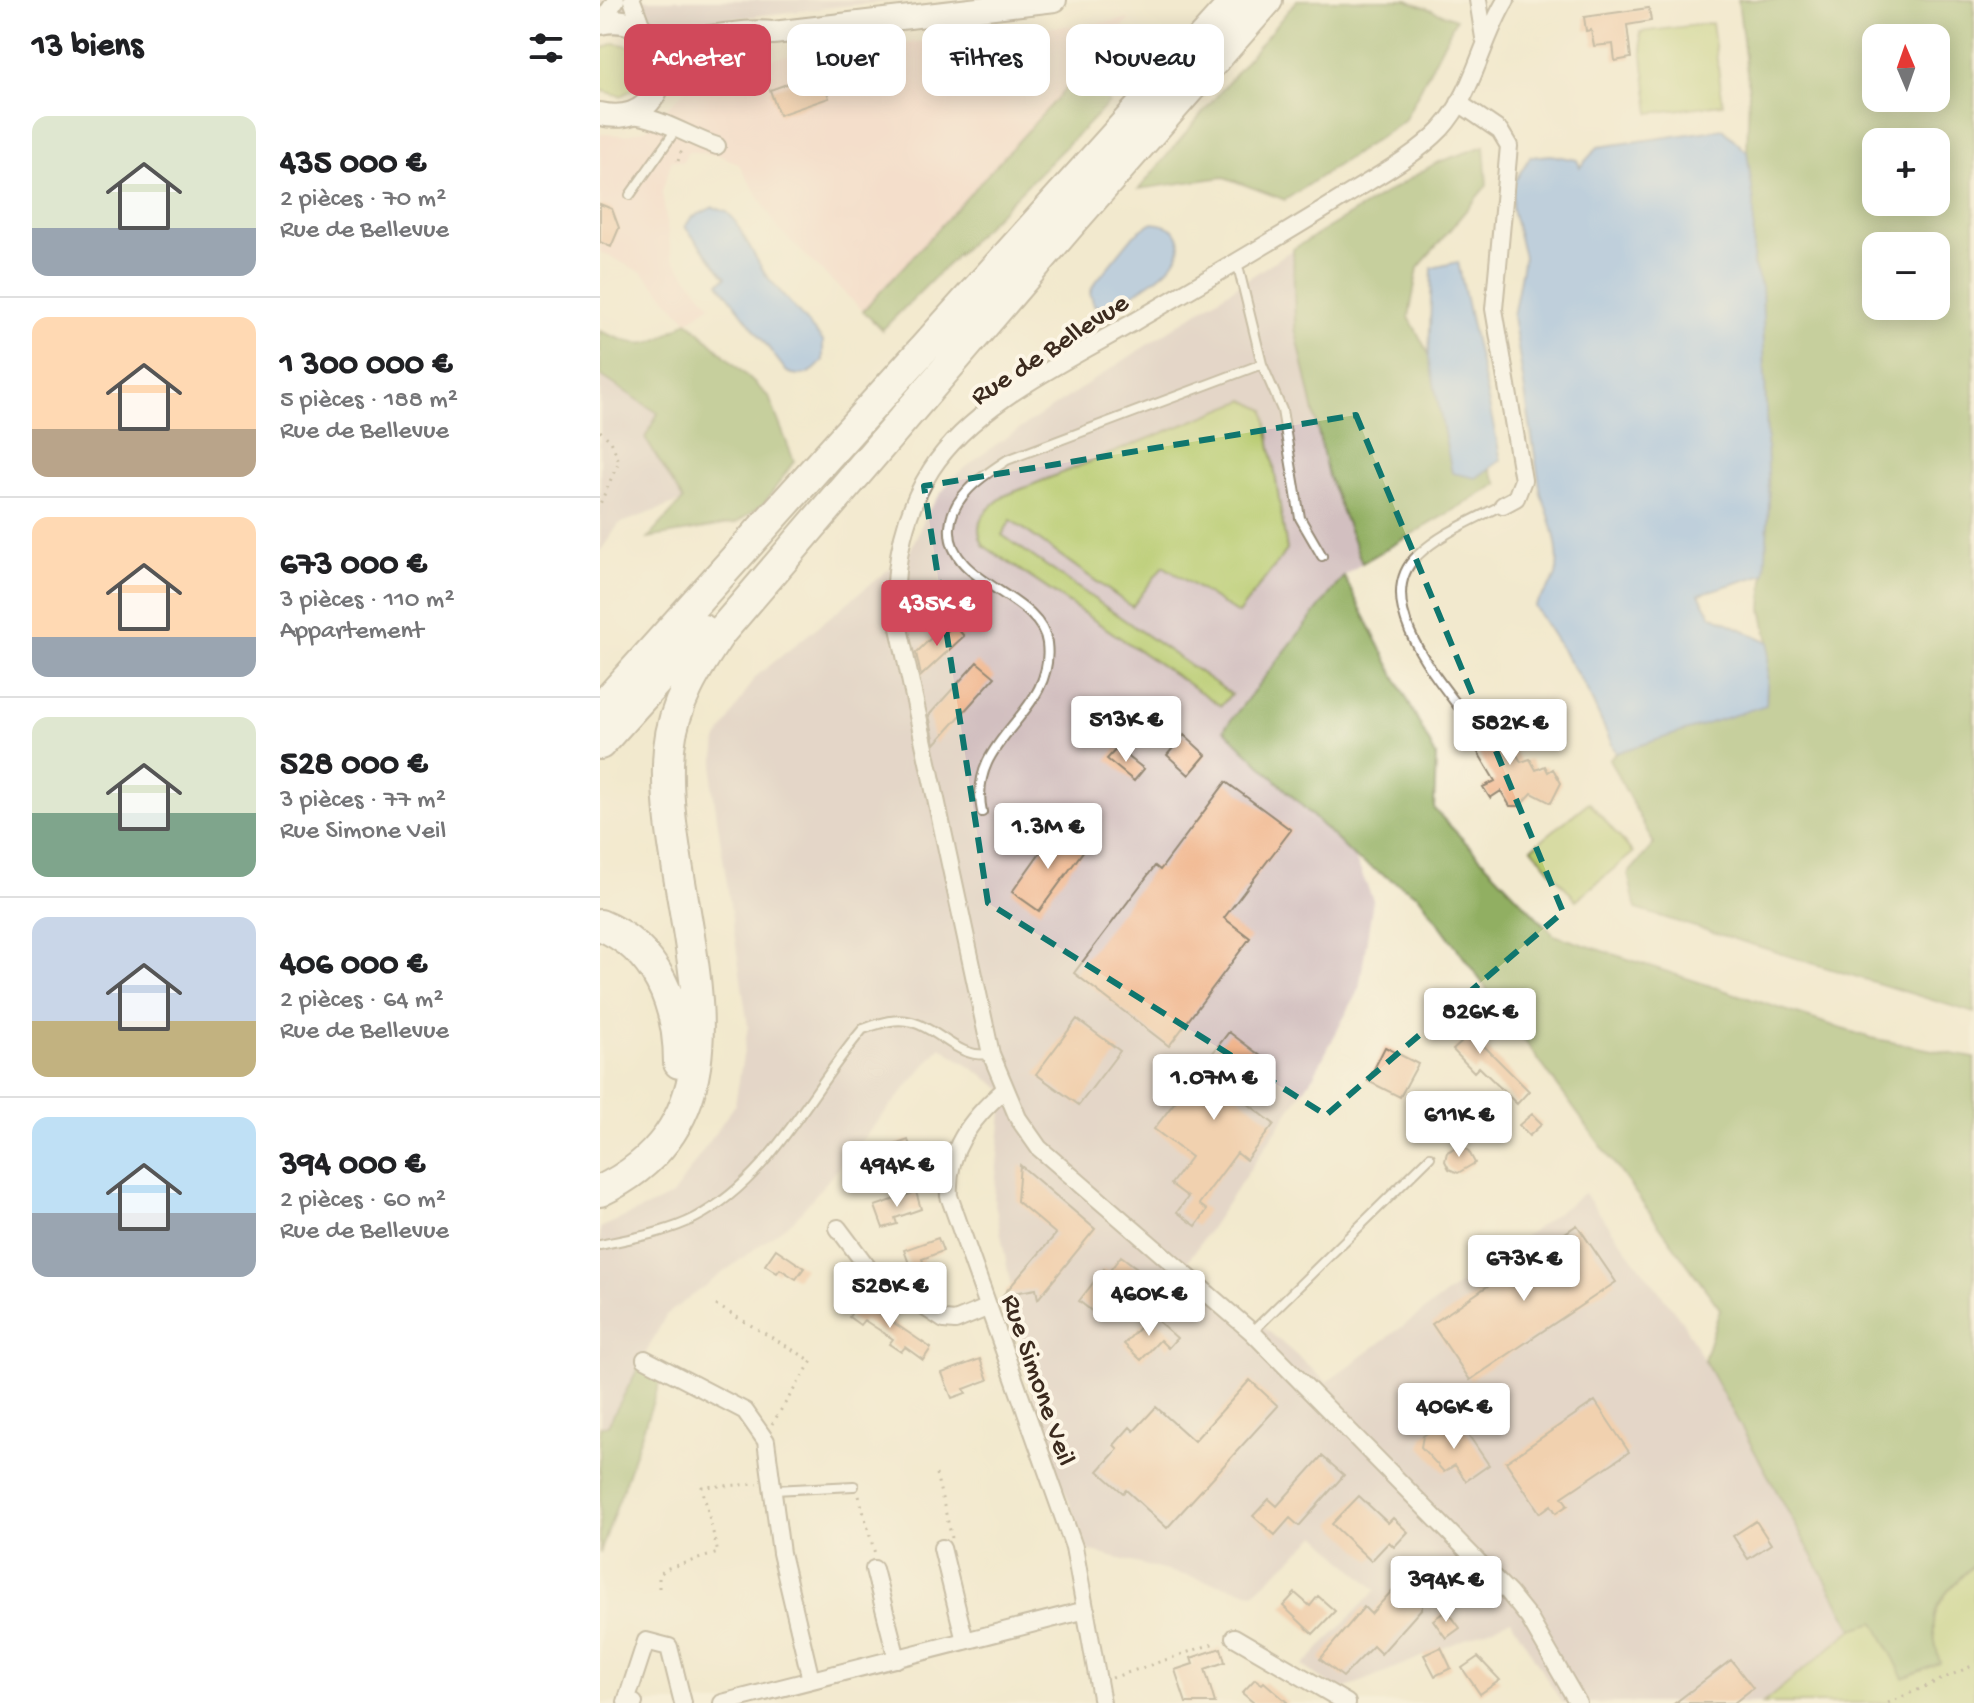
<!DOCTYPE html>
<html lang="fr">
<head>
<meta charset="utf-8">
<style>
	:root { --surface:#fff; --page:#f2f2f2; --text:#202124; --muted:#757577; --line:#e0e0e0; --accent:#d1495b }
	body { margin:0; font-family:"Gochi Hand",sans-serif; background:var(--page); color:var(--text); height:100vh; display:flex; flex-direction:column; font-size:30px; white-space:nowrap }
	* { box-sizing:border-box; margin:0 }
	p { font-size:26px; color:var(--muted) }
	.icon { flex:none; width:44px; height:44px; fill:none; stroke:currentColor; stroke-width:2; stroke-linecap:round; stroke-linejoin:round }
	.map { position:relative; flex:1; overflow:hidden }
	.panel { display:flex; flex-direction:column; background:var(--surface); width:600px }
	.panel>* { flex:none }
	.guide { position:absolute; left:24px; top:24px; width:760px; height:72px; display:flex; gap:16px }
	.needle { width:52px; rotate:358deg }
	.fabs { position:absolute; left:1262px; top:24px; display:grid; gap:16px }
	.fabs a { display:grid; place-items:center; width:88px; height:88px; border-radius:16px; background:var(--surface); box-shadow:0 4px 20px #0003; font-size:40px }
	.price { position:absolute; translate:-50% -68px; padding:0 18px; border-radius:8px; background:#fff; color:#222; font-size:26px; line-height:52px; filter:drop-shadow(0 2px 4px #0008) }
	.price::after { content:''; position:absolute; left:50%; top:48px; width:24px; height:18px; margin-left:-12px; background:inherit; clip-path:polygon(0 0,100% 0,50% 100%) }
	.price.selected { background:var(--accent); color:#fff }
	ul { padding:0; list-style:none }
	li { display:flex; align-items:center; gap:24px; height:200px; padding:0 32px }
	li+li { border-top:2px solid var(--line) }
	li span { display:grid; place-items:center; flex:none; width:224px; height:160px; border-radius:16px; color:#555 }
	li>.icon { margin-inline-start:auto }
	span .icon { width:96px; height:96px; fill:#fffc; stroke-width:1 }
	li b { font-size:34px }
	h2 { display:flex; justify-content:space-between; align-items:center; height:96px; padding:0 32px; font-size:34px }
	.pill { padding:0 28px; border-radius:16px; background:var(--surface); box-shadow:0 4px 20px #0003; font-size:28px; line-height:72px }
	.pill.selected { background:var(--accent); color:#fff }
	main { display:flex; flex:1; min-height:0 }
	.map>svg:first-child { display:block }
	.built { fill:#f7d1c7 }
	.industrial { fill:#d2bfc0 }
	.green { fill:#b7cb6f; stroke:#797a46; stroke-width:2 }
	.forest { fill:#91af62; stroke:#666c40; stroke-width:2; fill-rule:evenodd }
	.water { fill:#81b0ec; stroke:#5e6d85; stroke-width:2 }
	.building { fill:#f0b38a }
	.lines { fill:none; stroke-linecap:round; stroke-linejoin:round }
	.lane-casing { stroke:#968a76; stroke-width:12 }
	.street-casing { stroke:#968a76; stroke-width:20 }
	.secondary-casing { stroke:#968a76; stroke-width:26 }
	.highway-casing { stroke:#968a76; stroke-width:34 }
	.path { stroke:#968a76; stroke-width:3; stroke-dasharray:2 6; stroke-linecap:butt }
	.lane { stroke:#fff; stroke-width:8 }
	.street { stroke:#fff; stroke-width:16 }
	.secondary { stroke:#fff; stroke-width:22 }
	.highway { stroke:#fff; stroke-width:30 }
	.marked { fill:none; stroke:#0f766e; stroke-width:6; stroke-dasharray:16 10; stroke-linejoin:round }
	.labels { text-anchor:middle; stroke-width:8; stroke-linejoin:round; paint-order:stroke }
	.street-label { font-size:28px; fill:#3b2a1e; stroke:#fcf5e5 }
</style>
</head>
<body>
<main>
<section class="panel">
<h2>13 biens<svg class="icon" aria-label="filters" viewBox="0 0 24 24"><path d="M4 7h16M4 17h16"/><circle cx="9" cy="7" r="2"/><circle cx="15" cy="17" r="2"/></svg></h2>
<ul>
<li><span style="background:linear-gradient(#dfe7d0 70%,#9aa5b1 0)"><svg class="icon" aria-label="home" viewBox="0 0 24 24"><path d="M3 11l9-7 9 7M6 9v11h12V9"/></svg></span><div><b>435 000 €</b><p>2 pièces · 70 m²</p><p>Rue de Bellevue</p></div></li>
<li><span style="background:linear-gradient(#ffd9b3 70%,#b9a48a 0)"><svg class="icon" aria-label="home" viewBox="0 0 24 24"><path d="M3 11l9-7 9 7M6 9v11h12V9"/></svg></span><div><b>1 300 000 €</b><p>5 pièces · 188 m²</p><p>Rue de Bellevue</p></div></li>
<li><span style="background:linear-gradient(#ffd9b3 75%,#9aa5b1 0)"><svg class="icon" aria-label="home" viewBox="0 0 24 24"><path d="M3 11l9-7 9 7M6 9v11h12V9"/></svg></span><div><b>673 000 €</b><p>3 pièces · 110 m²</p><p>Appartement</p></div></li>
<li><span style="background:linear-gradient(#dfe7d0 60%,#7fa58c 0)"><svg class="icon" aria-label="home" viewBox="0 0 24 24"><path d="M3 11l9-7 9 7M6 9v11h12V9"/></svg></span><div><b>528 000 €</b><p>3 pièces · 77 m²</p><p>Rue Simone Veil</p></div></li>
<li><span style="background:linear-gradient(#c9d6e8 65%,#c2b280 0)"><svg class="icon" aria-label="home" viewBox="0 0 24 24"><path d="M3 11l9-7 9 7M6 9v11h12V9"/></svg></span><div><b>406 000 €</b><p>2 pièces · 64 m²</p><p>Rue de Bellevue</p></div></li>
<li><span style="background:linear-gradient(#bfe0f5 60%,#9aa5b1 0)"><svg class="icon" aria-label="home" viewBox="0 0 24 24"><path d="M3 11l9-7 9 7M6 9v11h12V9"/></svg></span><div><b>394 000 €</b><p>2 pièces · 60 m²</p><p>Rue de Bellevue</p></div></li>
</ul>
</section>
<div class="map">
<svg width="1374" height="1703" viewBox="0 0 1374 1703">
	<rect width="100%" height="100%" fill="#fcf5e5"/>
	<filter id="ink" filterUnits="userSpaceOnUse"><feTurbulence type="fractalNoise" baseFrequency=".0125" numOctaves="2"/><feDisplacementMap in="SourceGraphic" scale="16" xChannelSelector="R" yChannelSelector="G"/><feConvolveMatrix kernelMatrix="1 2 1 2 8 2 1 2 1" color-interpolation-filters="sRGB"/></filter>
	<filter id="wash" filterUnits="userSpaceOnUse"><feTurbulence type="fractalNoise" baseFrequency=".006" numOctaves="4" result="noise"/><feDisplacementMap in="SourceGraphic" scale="32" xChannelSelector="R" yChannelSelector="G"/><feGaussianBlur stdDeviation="1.8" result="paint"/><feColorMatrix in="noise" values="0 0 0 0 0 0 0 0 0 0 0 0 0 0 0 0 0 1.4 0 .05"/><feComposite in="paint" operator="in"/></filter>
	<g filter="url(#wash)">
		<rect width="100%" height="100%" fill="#f2e9ce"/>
		<path class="built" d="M530,19L263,311L178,229L138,163L118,155L88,151L83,162L72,160L62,192L72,258L111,305L88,321L43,273L0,252V134L26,135L46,129L89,86L180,57Z"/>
		<path class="industrial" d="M0,0H298L76,25L0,9Z
			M693,249L695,328L728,476L762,563L744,576L625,729L755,858L773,900L759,989L715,1073L588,1261L727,1382L984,1193L1082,1321L1253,1629L1163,1703H962L911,1620L739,1691L703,1666L776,1590L717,1535L654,1593L488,1551L435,1414L394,1198L404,1090L341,1047L195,1219L66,1315L8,1426L0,1427V1228L72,1196L135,1104L148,1026L112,784L117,741L154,678L309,553L328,511L353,477L395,445Z
			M0,375L59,413L45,438L83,501L19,524L0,552Z"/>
		<path class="green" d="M1112,23L1123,104L1050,113L1040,32Z
			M14,43L29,46L44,63L40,85L21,96L0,90V50Z
			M645,400L665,410L687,550L638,614L563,566L532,607L411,520L402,535L631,694L621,706L384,546C371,523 385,510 404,496Z
			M989,802L1033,853L976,900L932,848Z
			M1374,1564V1703H1163L1253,1629L1275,1621L1304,1677L1340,1663C1325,1611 1338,1600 1374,1564Z"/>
		<path class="forest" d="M697,0H807L856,19L804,121L685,200L624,177L539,189Z
			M1138,0H1374V1013L1036,909L1028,874L1054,844L1009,759L1016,753L1166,704L1169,642L1162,609L1169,503L1162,287L1153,265L1154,203L1147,152L1149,90ZM1276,38H1336V98H1276ZM1276,142H1336V202H1276ZM1276,246H1336V306H1276Z
			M482,71L509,103L282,330L263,311Z
			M884,146L887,185L818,268L809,317L898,484L762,563L728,476L695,328L693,249L836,163Z
			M88,321L169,397L194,461L164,504L136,523L48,538L83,500L45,438L58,413L0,375V331C45,350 47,348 88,321Z
			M744,576L836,756L834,809L954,935L1271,1038L1374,1058V1564C1337,1600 1325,1611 1340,1663L1304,1678L1275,1622L1253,1629L1104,1360L1120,1309L819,896L755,858L624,729Z
			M40,1365L60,1381L0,1554V1427L8,1425Z"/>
		<path class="water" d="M1123,129L1147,152L1154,203L1153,265L1162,287L1169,503L1165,574L1099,594L1111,615L1169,642L1166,705L1016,753L986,688L934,606C940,597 953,585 956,575C962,550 950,516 941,494L913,316L924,257L912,209L913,184L930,157L951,155L977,160L980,167L998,147Z
			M113,207L127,212L134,219L165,274L223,341V360C214,373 202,379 187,372L119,283L126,277L85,227L91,218Z
			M551,223C561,224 574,226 578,236C591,266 532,293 513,305L502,308L494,305L490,293L494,284L534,235Z
			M858,262L901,460L876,478L852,473L829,358L832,268Z"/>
		<g id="blocks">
			<path class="building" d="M1049,8L1051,21L1027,25L1031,58L1015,61L1013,44L994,46L991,30L986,31L984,17Z
				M220,72L229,98L179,115L170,90Z
				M0,204L12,209L19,228L11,247L0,242Z
				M354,625L364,636L321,676L316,653L340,629L345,633Z
				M377,662L395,677L335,744L329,715Z
				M896,718L921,762L930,759L936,770L945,766L948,772L953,769L961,783L951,803L932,793L920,806H910L901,791L890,798L883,787L895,781L867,734L874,722Z
				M584,735L606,755L589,775L567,755Z
				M517,748L544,769L534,781L507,759Z
				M626,782L691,830L624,918L650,938L569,1046L474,973L555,866L560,870Z
				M456,830L484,850L439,911L412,892Z
				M841,1003L929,1091L917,1104L879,1067L874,1072L853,1050L861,1043L831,1013Z
				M477,1019L520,1051L479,1105L436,1074Z
				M629,1032L666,1060L638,1096L674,1124L646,1160L637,1153L599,1204L607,1210L596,1226L577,1212L588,1197L571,1184L591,1157L554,1129Z
				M785,1047L818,1064L800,1097L768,1081Z
				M932,1114L942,1124L929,1136L919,1125Z
				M308,1140L313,1154L292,1162L293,1167L279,1172L273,1153Z
				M859,1146L868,1150L875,1163L858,1173L849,1169L845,1161L847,1152Z
				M420,1165L495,1229L438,1299L436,1289L403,1295L456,1234L417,1201Z
				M316,1192L321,1209L295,1218L297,1224L283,1228L275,1206Z
				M977,1225L1016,1282L870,1380L832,1324Z
				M338,1238L343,1251L322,1259L324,1264L311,1269L304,1250Z
				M176,1249L204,1268L196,1279L180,1269L177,1273L165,1265Z
				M521,1256L541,1271L502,1319L479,1301L504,1269L508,1273Z
				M260,1300L331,1348L323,1360L305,1347L301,1352L289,1344L293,1339L264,1320L260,1325L249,1317Z
				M551,1315L577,1338L568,1348L560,1340L541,1360L524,1344Z
				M380,1359L388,1380L364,1389L366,1393L352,1398L342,1373Z
				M650,1380L678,1406L567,1528L526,1490L523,1493L498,1471L518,1449L514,1445L530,1427L534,1431L556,1407L594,1441Z
				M995,1401L1029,1452L962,1497L968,1505L956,1513L951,1505L940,1513L906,1462Z
				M846,1420L855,1434L863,1427L889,1465L866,1481L855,1465L844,1472L821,1447L823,1436Z
				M722,1456L744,1475L699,1526L690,1518L675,1535L653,1516L669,1499L677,1506Z
				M759,1496L788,1523L793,1518L808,1532L794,1547L789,1542L771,1561L732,1524Z
				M1156,1521L1171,1544L1148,1559L1133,1536Z
				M832,1562L833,1571H841L842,1586L822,1600V1608L781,1654L773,1646L743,1677L720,1659L764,1607L771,1614L797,1585H803L817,1563Z
				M695,1593L710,1606L718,1596L735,1611L713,1634L683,1606Z
				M847,1610L860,1628L846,1638L833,1620Z
				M841,1647L851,1668L835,1676L824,1655Z
				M621,1648L625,1662L605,1669L615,1703H586L575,1670L593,1664L591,1658Z
				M878,1657L900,1680L880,1694L862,1668Z
				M1131,1660L1153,1688L1134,1703H1075Z
				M655,1679L662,1684L664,1682L688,1703H654L642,1693Z"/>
		</g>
	</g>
	<g filter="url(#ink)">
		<use href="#blocks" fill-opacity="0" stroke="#968a76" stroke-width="2"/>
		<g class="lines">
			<defs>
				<path id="lane" d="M30,195L75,131
					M637,262L662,364L682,410L700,518L722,556
					M858,706C831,671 772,597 818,555C841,533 874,520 902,505
					M382,812C366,736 456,716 447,643C441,594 346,584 350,527C352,495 383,476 407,460L662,364
					M0,1245C32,1238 66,1233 95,1218C171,1179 209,1092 263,1029C278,1024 295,1017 312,1022C341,1030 357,1059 391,1054
					M652,1332L830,1157
					M174,1490L254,1486"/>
				<path id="street" d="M32,0L43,30
					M878,0L884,38
					M906,0C881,41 874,93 841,129C815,156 779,175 747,195C677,239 606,280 534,322C468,360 373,404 331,470C304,513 295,559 295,609L391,1054L418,1118L439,1148L652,1332L909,1593L929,1618L978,1703
					M1,22L16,0
					M859,103L900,131L909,146L894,309L923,480L916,498L903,505
					M29,115C60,116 88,137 117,146
					M404,1090C371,1119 346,1151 349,1196L474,1547L502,1703
					M238,1228L271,1272L344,1320L355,1321L389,1307
					M45,1359L145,1411L166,1441L181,1553L211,1680
					M342,1548L365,1641
					M274,1569L297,1659
					M634,1637L747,1703
					M34,1703L26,1702L46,1641L69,1647L83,1703
					M122,1703L486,1610"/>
				<path id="secondary" d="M0,23C81,6 81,132 0,114
					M49,36C91,47 132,28 173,33L455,0
					M60,83L91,59L134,46"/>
				<path id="highway" d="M0,709L637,0
					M0,744L103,630
					M0,925C57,948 79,1005 79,1063
					M0,1191C179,1106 55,895 69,748C73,705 97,667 121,632L471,223L667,0"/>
			</defs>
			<use href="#lane" class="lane-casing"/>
			<use href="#street" class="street-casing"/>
			<use href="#secondary" class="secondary-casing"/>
			<use href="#highway" class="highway-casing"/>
			<path class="path" d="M78,161L83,146
				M0,431L11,441L19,461L0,504
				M116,1305L212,1361L172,1424
				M336,1474L352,1538
				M259,1496L275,1554
				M59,1588V1576L65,1569L118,1553L102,1487L158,1484
				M512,1678L618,1642
				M1288,1703L1374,1665"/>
			<use href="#lane" class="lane"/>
			<use href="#street" class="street"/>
			<use href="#secondary" class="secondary"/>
			<use href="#highway" class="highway"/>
		</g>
	</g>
	<path d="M0 0H1374V1703H0ZM756,415L963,912L726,1115L388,903L324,486Z" fill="#f2e9ce" fill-opacity=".55" fill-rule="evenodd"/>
	<path class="marked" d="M756,415L963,912L726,1115L388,903L324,486Z"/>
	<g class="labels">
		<g class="street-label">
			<text transform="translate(448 347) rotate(-33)" y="10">Rue de Bellevue</text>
			<text transform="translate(441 1379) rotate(71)" y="10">Rue Simone Veil</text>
		</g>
	</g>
</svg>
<div class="fabs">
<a><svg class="needle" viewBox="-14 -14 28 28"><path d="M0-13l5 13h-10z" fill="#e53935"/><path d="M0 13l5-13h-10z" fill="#757577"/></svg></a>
<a>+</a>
<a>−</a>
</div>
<b class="price selected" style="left:337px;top:648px">435K €</b>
<b class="price" style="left:526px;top:764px">513K €</b>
<b class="price" style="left:910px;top:767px">582K €</b>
<b class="price" style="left:448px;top:871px">1.3M €</b>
<b class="price" style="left:880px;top:1056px">826K €</b>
<b class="price" style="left:614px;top:1122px">1.07M €</b>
<b class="price" style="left:859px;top:1159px">611K €</b>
<b class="price" style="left:297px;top:1209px">494K €</b>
<b class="price" style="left:924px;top:1303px">673K €</b>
<b class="price" style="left:290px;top:1330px">528K €</b>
<b class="price" style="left:549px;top:1338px">460K €</b>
<b class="price" style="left:854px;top:1451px">406K €</b>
<b class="price" style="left:846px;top:1624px">394K €</b>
<div class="guide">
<a class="pill selected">Acheter</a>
<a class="pill">Louer</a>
<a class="pill">Filtres</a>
<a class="pill">Nouveau</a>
</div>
</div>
</main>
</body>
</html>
